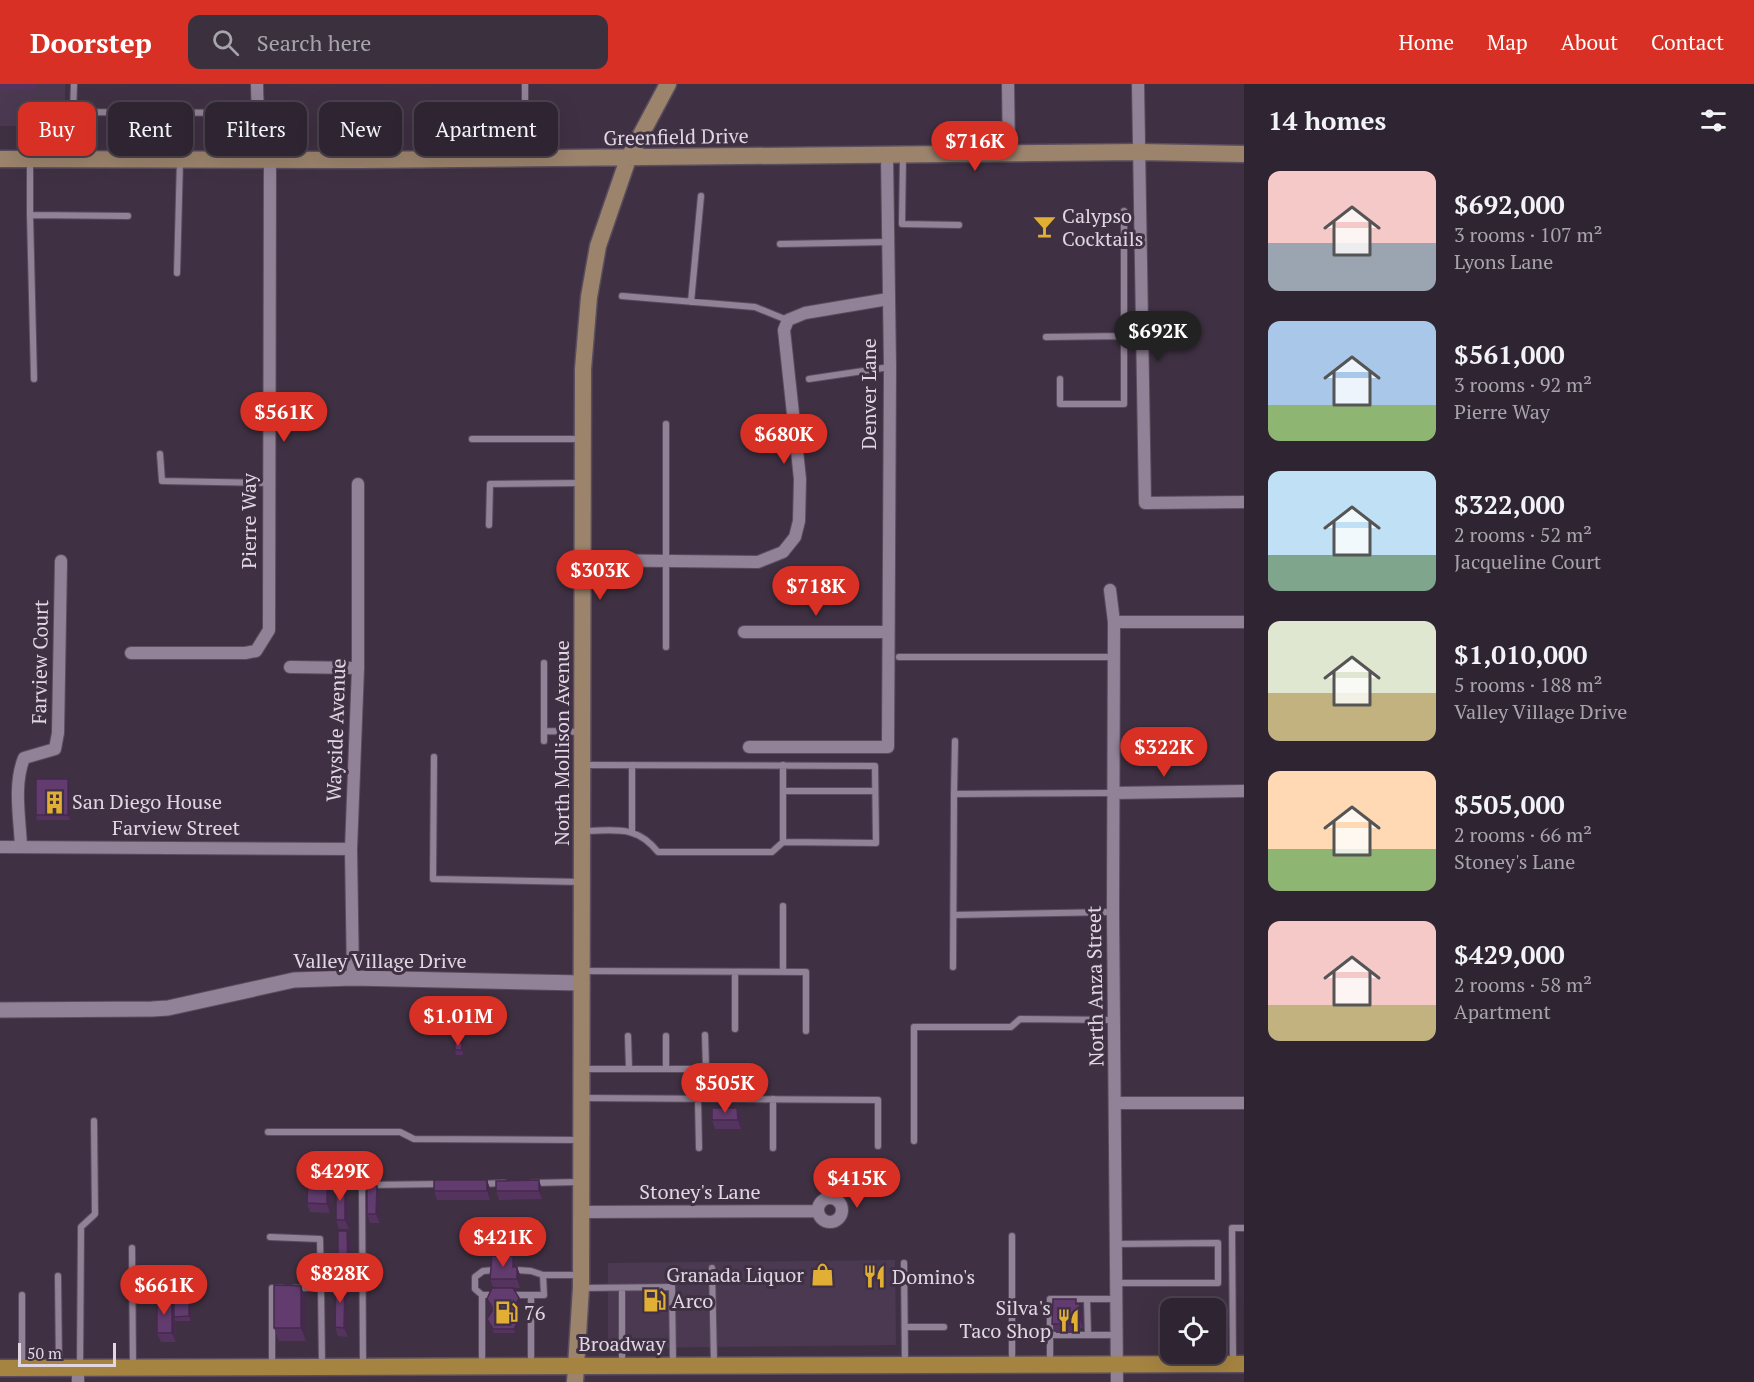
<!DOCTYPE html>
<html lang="en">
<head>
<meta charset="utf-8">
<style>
	:root { --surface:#2f2532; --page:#3b313e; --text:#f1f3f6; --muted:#a7a5ac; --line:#4a424d; --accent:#d93025 }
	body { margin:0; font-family:"PT Serif",serif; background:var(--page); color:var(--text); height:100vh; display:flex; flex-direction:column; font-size:22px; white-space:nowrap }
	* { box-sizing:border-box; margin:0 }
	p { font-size:20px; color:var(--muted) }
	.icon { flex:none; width:33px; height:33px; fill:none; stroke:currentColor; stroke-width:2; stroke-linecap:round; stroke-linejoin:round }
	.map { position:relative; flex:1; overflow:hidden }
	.side { display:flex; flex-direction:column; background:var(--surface); width:510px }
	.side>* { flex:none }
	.guide { position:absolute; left:18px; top:18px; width:570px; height:54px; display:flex; gap:12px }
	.fabs { position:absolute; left:1160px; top:1214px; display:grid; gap:12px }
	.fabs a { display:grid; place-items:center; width:66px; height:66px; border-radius:12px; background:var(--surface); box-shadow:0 6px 24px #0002,0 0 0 2px var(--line); font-size:30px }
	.scale { position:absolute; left:18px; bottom:15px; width:98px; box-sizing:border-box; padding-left:6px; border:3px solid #e0d7e3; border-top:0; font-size:16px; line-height:21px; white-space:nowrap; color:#e0d7e3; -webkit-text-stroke:4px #3f3143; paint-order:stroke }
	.price { position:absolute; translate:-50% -51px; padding:0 14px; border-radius:21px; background:var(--accent); color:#fff; font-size:20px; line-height:39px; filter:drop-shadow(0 2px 3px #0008) }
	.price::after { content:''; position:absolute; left:50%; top:36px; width:18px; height:14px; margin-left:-9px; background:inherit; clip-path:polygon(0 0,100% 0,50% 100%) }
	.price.active { background:#222; color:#fff }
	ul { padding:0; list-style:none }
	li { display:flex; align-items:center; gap:18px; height:150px; padding:0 24px }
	li span { display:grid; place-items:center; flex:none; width:168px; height:120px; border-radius:12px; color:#555 }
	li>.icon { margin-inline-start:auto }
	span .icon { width:72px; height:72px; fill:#fffc; stroke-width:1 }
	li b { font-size:26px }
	h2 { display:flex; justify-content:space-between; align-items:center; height:72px; padding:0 24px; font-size:26px }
	.pill { padding:0 21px; border-radius:12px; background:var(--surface); box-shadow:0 6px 24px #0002,0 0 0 2px var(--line); font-size:21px; line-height:54px }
	.pill.active { background:var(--accent); color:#fff }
	header { display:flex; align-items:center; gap:36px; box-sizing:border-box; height:84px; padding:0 30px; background:var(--accent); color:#fff }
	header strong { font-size:28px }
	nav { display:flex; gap:33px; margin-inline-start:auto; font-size:21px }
	.search { width:420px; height:54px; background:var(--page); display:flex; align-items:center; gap:15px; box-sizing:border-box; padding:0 21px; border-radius:12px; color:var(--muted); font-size:22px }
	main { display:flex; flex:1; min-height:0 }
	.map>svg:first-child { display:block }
	.built { fill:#4b3951 }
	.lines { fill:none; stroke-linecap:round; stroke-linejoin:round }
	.service-casing { stroke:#594d5e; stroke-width:8 }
	.minor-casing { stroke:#594d5e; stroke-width:14 }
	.tertiary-casing { stroke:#594d5e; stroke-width:17 }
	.secondary-casing { stroke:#594d5e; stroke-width:19 }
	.primary-casing { stroke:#594d5e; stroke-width:19 }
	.service { stroke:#928297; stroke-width:6 }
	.minor { stroke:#928297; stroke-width:12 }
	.tertiary { stroke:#928297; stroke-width:15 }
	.secondary { stroke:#9b836c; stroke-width:16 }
	.primary { stroke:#a58442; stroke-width:16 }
	.wall { fill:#54345f }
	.shaded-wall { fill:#452a4d }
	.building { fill:#623c6e; stroke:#452a4d; stroke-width:1.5 }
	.labels { text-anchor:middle; stroke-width:6; stroke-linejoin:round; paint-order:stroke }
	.street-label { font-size:20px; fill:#e0d7e3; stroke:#3f3143 }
	.poi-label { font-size:20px; fill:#e0d7e3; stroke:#3f3143; text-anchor:start }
</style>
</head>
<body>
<header>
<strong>Doorstep</strong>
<div class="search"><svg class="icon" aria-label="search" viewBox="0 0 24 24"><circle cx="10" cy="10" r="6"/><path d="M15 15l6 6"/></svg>Search here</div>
<nav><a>Home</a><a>Map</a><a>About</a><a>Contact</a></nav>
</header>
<main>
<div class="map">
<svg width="1244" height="1298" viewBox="0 0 1244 1298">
	<rect width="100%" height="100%" fill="#3f3143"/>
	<path class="built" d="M0,0H65V42H0Z
		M895,1176L896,1261L608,1264V1179Z"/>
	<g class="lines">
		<defs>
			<path id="service" d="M525,0V74
				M73,28L74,0
				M903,71L902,140L959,141
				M74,74L73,28L257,29
				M30,75V131L128,132
				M30,131L34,295
				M780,160L887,158
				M177,189L180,76
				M622,212L755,223L787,236
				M691,218L701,112
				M1046,253L1124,252
				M809,295L890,283
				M1060,295V320H1124V127
				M472,355H580
				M160,370L162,397L269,399
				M489,441L490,400L583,399
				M666,563V340
				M899,573H1114
				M544,579V647
				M544,657V647L582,648
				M955,657L954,710L1113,709
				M434,673L433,795L582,798
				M783,681V758
				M783,707H875
				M583,747C615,747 636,740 658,768H772L783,758L876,759L875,682L583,681
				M632,747V681
				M783,822V888
				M954,831L1113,828
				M953,883L954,710
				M583,887L806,888V947
				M735,888V945
				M628,952L629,985
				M666,952V985
				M583,985H706L705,951
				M583,1014L878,1016V1062
				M698,1015L699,1064
				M773,1015V1064
				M268,1048H400L414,1055L579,1056
				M914,1057V943H1011L1020,935L1115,936
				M532,1099L579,1098
				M481,1100L504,1099
				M1012,1152V1280
				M270,1153L320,1155L321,1204
				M1116,1160L1218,1159V1199H1117
				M132,1164L133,1283
				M904,1179L905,1280
				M712,1184L714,1280
				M516,1186L531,1187L543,1191
				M58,1192L59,1283
				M132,1197H202
				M295,1204H321L322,1282
				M582,1204L672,1203L673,1280
				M622,1204V1281
				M22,1211V1283
				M482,1211L475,1205V1193L483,1187L495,1186
				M516,1211H544L543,1191H579
				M531,1211V1281
				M1087,1215L1088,1251
				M905,1243H944
				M1050,1251H1116
				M1233,1279L1232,1144H1244
				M1050,1280V1215H1116
				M482,1281V1211H493
				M363,1282L362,1106L366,1101L441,1100
				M80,1283L81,1143L95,1130L94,1037
				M272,1283V1204H282"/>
			<path id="minor" d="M1008,0L1009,70
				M1138,0L1145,419L1244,418
				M583,476L758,478L783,468L795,453L799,437L800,395L784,246L788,236L805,229L888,215
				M1110,506L1114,538L1113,828L1117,1298
				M1114,538H1244
				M744,548H888
				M131,569H245L256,567L269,546L270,76C260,51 257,27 257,0
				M290,583L358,584
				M749,663H888L890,283L887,71
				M1113,709L1244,707
				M0,763L351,765
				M21,763C20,735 13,701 24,674L55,665L58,649L61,477
				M353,894L351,765L358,584V400
				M1116,1019H1244
				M818 1126a12 12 0 1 1 24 0a12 12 0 1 1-24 0Z
				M582,1128L818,1127
				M78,1283V1298"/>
			<path id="tertiary" d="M0,926L152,925L168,924L294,896L353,894L582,899"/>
			<path id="secondary" d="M0,75L360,76L1140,68L1244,70
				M575,1298L581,1204L583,285L589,213L598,162L628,75L668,0"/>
			<path id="primary" d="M0,1284L1244,1280"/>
		</defs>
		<use href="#service" class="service-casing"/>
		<use href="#minor" class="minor-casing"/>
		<use href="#tertiary" class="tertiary-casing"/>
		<use href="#secondary" class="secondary-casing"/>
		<use href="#primary" class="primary-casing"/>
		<use href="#service" class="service"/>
		<use href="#minor" class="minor"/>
		<use href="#tertiary" class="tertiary"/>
		<use href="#secondary" class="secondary"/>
		<use href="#primary" class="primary"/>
	</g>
	<path class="wall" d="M0,0H36V6H0Z
		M68,695L70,700V736H37L36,731Z
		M463,964V971H456L455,966Z
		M737,1024L741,1032V1045H715L712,1036Z
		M487,1096L490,1105V1116H437L434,1107Z
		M542,1105V1115L499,1116L496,1107Z
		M331,1107L330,1129L310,1128L307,1119Z
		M348,1109L349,1145H339L336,1136Z
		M380,1111V1139H370L367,1130Z
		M351,1155V1197H345L348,1204V1253L338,1252L335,1243L341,1195L338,1188Z
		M513,1172L520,1191V1204L493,1203L490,1195Z
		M172,1215L174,1219L191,1223V1237H175L176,1258H161L157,1249Z
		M306,1215V1257H279L274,1244Z
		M487,1215L521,1218L515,1227L521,1239L515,1249H494L487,1235L492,1227Z
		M1078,1220L1083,1229V1244H1080V1249H1056L1052,1240Z"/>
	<path class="shaded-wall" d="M68,695L70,700V736L68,731Z
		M737,1024L741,1032V1045L738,1036Z
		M487,1096L490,1105V1116L487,1107Z
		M539,1096L542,1105V1115L539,1107Z
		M327,1098L331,1107L330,1129L327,1120Z
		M345,1100L348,1109L349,1145L345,1136Z
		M377,1102L380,1111V1139L376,1130Z
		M347,1147L351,1155V1197L348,1188Z
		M513,1172L516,1181V1191L513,1183Z
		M517,1183L520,1191V1204L517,1195Z
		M345,1196L348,1204V1253L344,1244Z
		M301,1202L306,1215V1257L301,1244Z
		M519,1214L521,1218L515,1227L514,1223Z
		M172,1215L175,1223L174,1233L175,1237L176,1258L172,1249Z
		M189,1219L191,1223V1237L189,1232Z
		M1080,1220L1083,1229V1244L1080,1235Z
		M519,1235L521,1239L515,1249L514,1245Z
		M1076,1235L1080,1244V1249L1076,1240Z"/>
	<path class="building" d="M36,695H68V731H36Z
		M455,959H462V966H455Z
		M712,1024H737L738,1036H712Z
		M434,1096H487V1107H434Z
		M539,1096V1107H496V1097Z
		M308,1097L327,1098V1120L307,1119Z
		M336,1100H345V1136H336Z
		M367,1102H377L376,1130H367Z
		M338,1147H347L348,1188H338Z
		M492,1172H513V1183H517V1195H490Z
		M336,1195L345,1196L344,1244L335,1243Z
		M274,1201L301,1202V1244H274Z
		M492,1204H513L519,1214L514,1223L519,1235L514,1245H493L487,1235L492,1227V1223L487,1215Z
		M157,1215H172V1249H157Z
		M1053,1215H1076V1220H1080V1235H1076V1240H1052Z
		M174,1219H189V1232L174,1233Z"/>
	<defs>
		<symbol id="bar-bare" viewBox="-9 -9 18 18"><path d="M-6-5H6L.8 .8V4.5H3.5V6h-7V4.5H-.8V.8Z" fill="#e1af34" stroke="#3f3143" stroke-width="2.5" paint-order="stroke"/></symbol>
		<symbol id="building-bare" viewBox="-9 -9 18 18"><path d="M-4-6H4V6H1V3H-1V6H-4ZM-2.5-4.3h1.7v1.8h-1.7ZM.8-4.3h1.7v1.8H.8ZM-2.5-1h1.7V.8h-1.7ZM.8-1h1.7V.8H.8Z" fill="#e1af34" stroke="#3f3143" stroke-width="2.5" paint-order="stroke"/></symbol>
		<symbol id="shop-bare" viewBox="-9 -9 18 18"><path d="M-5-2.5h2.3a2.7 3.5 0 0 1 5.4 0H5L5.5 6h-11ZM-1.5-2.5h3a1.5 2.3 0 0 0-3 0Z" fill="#e1af34" stroke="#3f3143" stroke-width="2.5" paint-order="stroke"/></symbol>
		<symbol id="restaurant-bare" viewBox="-9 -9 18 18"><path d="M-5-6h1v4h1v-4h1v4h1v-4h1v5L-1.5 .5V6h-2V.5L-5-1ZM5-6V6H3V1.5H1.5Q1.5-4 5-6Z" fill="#e1af34" stroke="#3f3143" stroke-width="2.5" paint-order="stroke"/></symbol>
		<symbol id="fuel-bare" viewBox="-9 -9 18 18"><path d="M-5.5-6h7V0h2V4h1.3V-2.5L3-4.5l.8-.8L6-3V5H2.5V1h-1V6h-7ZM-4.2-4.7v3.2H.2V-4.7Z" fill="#e1af34" stroke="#3f3143" stroke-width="2.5" paint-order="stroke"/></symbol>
	</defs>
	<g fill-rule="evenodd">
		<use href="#bar-bare" x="1028" y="126" width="33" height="33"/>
		<use href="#building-bare" x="38" y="702" width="33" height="33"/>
		<use href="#shop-bare" x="806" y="1174" width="33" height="33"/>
		<use href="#restaurant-bare" x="858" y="1176" width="33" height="33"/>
		<use href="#fuel-bare" x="638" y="1200" width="33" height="33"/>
		<use href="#fuel-bare" x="490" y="1212" width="33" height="33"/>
		<use href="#restaurant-bare" x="1052" y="1220" width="33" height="33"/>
	</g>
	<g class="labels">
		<g class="street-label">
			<text transform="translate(676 53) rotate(-1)" y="7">Greenfield Drive</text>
			<text transform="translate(869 310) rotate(-90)" y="7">Denver Lane</text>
			<text transform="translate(249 437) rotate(-90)" y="7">Pierre Way</text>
			<text transform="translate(40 578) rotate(-89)" y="7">Farview Court</text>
			<text transform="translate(336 646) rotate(-88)" y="7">Wayside Avenue</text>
			<text transform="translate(562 659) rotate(-90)" y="7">North Mollison Avenue</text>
			<text x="176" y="751">Farview Street</text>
			<text x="380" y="884">Valley Village Drive</text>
			<text transform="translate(1095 902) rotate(-91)" y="7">North Anza Street</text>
			<text x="700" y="1115">Stoney's Lane</text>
			<text x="622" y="1267">Broadway</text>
		</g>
		<g class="poi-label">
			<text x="1062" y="139">Calypso<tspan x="1062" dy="23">Cocktails</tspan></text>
			<text x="72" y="725">San Diego House</text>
			<text x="804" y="1198" text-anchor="end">Granada Liquor</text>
			<text x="892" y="1200">Domino's</text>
			<text x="672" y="1224">Arco</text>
			<text x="1051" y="1231" text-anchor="end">Silva's<tspan x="1051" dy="23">Taco Shop</tspan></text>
			<text x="524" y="1236">76</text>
		</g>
	</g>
</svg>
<div class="fabs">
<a><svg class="icon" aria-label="locate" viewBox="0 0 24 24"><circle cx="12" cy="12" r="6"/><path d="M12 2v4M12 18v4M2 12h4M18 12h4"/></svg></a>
</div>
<div class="scale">50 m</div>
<b class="price" style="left:975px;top:88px">$716K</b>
<b class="price active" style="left:1158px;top:278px">$692K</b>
<b class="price" style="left:284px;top:359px">$561K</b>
<b class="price" style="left:784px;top:381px">$680K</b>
<b class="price" style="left:600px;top:517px">$303K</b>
<b class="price" style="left:816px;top:533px">$718K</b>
<b class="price" style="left:1164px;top:694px">$322K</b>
<b class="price" style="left:458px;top:963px">$1.01M</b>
<b class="price" style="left:725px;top:1030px">$505K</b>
<b class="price" style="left:340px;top:1118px">$429K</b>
<b class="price" style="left:857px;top:1125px">$415K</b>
<b class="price" style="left:503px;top:1184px">$421K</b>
<b class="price" style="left:340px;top:1220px">$828K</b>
<b class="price" style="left:164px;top:1232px">$661K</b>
<div class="guide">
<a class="pill active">Buy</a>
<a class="pill">Rent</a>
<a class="pill">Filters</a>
<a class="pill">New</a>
<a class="pill">Apartment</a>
</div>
</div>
<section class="side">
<h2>14 homes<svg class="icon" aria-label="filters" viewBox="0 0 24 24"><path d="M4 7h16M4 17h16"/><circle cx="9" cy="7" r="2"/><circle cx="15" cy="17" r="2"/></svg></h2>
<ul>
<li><span style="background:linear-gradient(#f6c9c9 60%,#9aa5b1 0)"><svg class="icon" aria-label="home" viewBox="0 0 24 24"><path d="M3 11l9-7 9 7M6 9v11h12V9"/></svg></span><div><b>$692,000</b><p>3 rooms · 107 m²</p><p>Lyons Lane</p></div></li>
<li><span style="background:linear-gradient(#a9c7e8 70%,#8fb573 0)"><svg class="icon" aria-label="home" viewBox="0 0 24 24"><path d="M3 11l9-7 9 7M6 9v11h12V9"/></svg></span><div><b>$561,000</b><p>3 rooms · 92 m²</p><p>Pierre Way</p></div></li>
<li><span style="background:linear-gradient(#bfe0f5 70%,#7fa58c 0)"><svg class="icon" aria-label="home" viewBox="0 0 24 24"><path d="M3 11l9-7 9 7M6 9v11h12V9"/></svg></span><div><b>$322,000</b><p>2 rooms · 52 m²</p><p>Jacqueline Court</p></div></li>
<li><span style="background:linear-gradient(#dfe7d0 60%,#c2b280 0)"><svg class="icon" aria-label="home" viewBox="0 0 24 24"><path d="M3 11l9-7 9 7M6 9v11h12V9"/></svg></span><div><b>$1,010,000</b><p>5 rooms · 188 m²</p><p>Valley Village Drive</p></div></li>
<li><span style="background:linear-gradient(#ffd9b3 65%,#8fb573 0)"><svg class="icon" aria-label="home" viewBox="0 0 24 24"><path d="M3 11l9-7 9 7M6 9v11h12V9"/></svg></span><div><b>$505,000</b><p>2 rooms · 66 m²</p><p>Stoney's Lane</p></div></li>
<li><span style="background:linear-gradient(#f6c9c9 70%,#c2b280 0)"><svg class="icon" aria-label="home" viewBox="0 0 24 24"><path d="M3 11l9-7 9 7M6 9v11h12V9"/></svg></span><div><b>$429,000</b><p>2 rooms · 58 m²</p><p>Apartment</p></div></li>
</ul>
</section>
</main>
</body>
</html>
